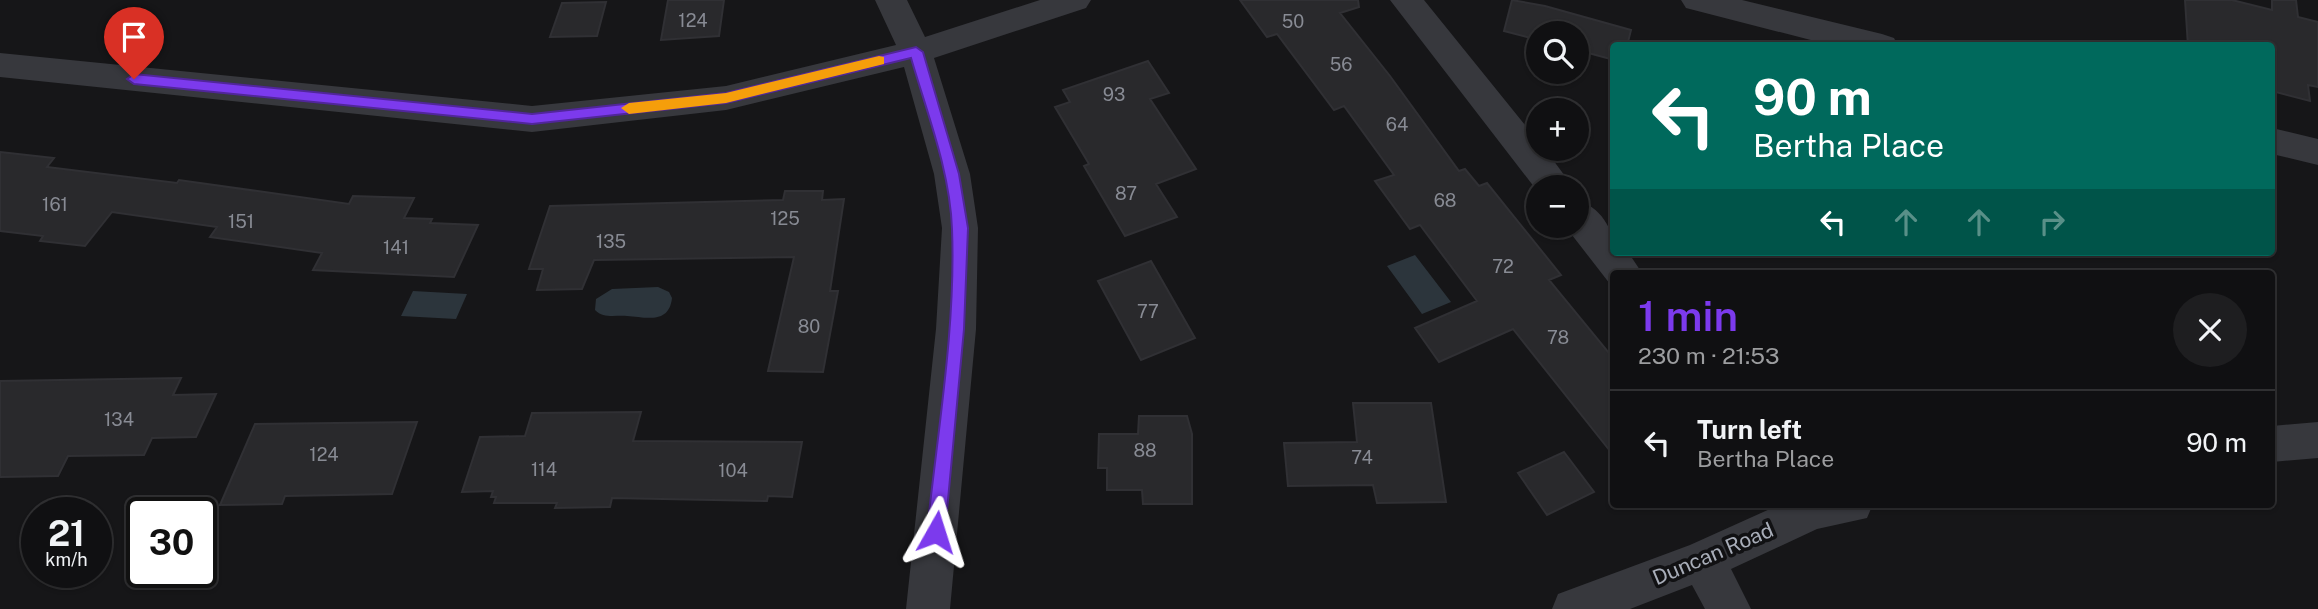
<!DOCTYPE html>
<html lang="en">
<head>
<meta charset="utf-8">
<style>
	:root { --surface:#101012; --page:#1e1e20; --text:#f1f3f6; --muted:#9c9d9f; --line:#303032; --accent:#7c3aed }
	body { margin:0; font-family:"Public Sans",sans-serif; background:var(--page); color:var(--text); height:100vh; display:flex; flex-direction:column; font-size:26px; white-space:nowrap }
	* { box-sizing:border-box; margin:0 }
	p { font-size:23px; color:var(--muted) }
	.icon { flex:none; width:38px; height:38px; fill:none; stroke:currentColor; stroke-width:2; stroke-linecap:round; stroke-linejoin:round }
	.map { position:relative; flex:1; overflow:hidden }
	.panel { position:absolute; left:1610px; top:270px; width:665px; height:238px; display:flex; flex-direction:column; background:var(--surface); border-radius:7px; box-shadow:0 2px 5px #0004,0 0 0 2px var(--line) }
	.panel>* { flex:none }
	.top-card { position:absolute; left:1610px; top:42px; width:665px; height:214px; border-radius:7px; box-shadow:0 2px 5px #0004,0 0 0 2px var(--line); background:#00695c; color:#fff; overflow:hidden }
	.fabs { position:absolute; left:1526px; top:21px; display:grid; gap:14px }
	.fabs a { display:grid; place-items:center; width:63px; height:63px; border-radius:50%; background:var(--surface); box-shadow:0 2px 5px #0004,0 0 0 2px var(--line); font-size:35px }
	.speed { position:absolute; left:21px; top:497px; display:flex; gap:14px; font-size:35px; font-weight:700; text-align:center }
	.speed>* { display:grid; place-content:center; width:91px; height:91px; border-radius:50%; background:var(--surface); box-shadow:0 2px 5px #0004,0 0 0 2px var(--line); line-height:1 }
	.speed small { font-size:18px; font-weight:400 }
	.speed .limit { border:4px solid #111; border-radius:10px; background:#fff; color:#111 }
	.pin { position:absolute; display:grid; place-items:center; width:60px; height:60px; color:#fff; margin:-72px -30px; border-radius:50% 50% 50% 0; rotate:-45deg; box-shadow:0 0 7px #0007 }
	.pin .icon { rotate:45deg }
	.me { position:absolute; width:77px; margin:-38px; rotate:6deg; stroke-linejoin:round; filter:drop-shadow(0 0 5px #0008) }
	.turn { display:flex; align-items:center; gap:24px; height:147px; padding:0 28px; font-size:32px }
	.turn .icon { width:91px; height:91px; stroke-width:2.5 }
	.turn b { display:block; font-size:49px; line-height:60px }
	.lanes { display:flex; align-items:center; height:66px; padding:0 28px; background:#0003; justify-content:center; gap:35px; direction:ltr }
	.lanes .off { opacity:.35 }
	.round { display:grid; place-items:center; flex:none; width:74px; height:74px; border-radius:37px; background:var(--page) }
	.headline { display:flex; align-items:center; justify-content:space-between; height:119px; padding:0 28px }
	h1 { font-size:42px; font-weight:600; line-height:52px; color:var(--accent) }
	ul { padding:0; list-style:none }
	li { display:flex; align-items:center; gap:21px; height:105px; padding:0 28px; border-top:2px solid var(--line) }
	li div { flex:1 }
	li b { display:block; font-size:26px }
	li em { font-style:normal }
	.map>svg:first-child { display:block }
	.water { fill:#2c353c }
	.building { fill:#29292c; stroke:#303034; stroke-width:2 }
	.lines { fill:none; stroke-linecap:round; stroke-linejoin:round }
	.minor { fill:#37383d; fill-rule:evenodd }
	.route { fill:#7c3aed; stroke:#51269a; stroke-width:2 }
	.slow { fill:#f59e0b }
	.labels { text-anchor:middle; stroke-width:7; stroke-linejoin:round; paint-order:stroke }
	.number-label { font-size:18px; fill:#888b94 }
	.street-label { font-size:21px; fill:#a8adb8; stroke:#111113 }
</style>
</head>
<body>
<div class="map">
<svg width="2318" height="609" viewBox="0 0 2318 609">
	<rect width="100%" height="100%" fill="#161618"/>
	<path class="water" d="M1415,255L1451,302L1422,314L1387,266Z
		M658,287L669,292L672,298C669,325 645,317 627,316C615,315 604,319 595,310L596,299L612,289Z
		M413,291L467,294L456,319L401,316Z"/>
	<path class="building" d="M668,0H724L719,36L661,40Z
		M1240,0H1358L1359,7L1340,13L1390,76L1459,171L1465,169L1479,186L1487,183L1561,275L1549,280L1614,359V456L1513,329L1439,362L1415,328L1477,301L1420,225L1410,229L1375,181L1394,175L1344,106L1334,110L1277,34L1267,37Z
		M1512,0L1545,6L1631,30L1627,46H1614V60L1577,50V33H1538V40L1504,31Z
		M2185,0H2232L2272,10V0H2296L2298,17L2318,22V87L2308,85L2310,101L2272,91V46H2188Z
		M606,2L597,36L550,37L562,3Z
		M1148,61L1169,93L1150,99L1196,169L1156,184L1177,217L1125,236L1084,166L1089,164L1055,107L1070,102L1063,90Z
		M0,152L54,158L47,167L177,183L179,180L349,204L353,196L414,198L404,218L432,219L430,223L478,225L454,277L313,270L322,253L210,237L217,227L112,212L85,246L40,241L43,236L0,231Z
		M785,191H823L822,200L844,199L830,291H838L823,372L768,371L794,257L594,260L582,289L537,290L543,269H529L550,206L783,200Z
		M1151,261L1195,338L1141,360L1098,281Z
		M181,378L173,395L216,394L196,437L152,438L144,455L68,456L58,476L0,477V381Z
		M1353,403H1431L1446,502L1377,503L1373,485L1288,486L1284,443L1357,442Z
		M641,412L633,441L802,442L792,497L768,496L767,501L612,498L610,507L555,508L557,503H494L496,497H491L493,491L462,492L480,437L525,436L532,413Z
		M1139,416H1187L1192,434V504H1143L1142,490H1107V468H1098L1099,434H1138Z
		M417,422L392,494L285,496L282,504L220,505L255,424Z
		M1564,452L1594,492L1547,515L1518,473Z"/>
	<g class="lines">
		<path class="minor" d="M875,0H907L925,37L1040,0H1091L1086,8L934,58L970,174L978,228L976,329L950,609H906L936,329L942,228L934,174L904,67L726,110L532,132L0,77V53L532,106L726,86L896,45Z
			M1390,0H1424L1538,141V149H1545L1573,187H1538V192Z
			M1681,0H1742L1882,34L1894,38L1898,46H1834L1686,8Z
			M2272,128L2318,139V165L2272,154Z
			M1577,200C1600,207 1614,228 1614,252H1628L1642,273H1614V285L1610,284L1565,226H1577Z
			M2318,422V458L2272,462V426Z
			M1781,504H1873L1867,518L1817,529L1731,569L1751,609H1705L1692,585L1630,609H1552L1558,594L1690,545Z"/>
	</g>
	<path class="route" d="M916,47L923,52L959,174L968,228L964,329L945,532L942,538L936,541L929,538L927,532C937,434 956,328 952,229C950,171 927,113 911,58L726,103L532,124L134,84L127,79L134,74L532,114L726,93Z"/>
	<path class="slow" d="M879,56L884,57V64L726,103L629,114L621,108L629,103L726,93Z"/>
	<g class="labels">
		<g class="number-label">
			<text x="693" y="27">124</text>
			<text x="1293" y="28">50</text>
			<text x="1341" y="71">56</text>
			<text x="1114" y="101">93</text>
			<text x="1397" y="131">64</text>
			<text x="1126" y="200">87</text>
			<text x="1445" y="207">68</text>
			<text x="55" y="211">161</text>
			<text x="785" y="225">125</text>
			<text x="241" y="228">151</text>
			<text x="611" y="248">135</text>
			<text x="396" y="254">141</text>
			<text x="1503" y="273">72</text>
			<text x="1148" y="318">77</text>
			<text x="809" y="333">80</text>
			<text x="1558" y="344">78</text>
			<text x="119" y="426">134</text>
			<text x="1145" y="457">88</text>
			<text x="324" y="461">124</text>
			<text x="1362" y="464">74</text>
			<text x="544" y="476">114</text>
			<text x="733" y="477">104</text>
		</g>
		<g class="street-label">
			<text transform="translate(1713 554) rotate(-23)" y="7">Duncan Road</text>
		</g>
	</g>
</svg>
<div class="fabs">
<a><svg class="icon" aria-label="search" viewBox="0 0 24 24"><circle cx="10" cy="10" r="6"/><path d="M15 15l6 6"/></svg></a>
<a>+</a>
<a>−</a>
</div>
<div class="speed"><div>21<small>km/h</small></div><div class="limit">30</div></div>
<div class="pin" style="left:134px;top:79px;background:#d93025"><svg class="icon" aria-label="arrive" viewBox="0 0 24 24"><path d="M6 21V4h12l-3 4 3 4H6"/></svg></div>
<svg class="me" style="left:936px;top:532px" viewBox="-20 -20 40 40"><path d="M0-17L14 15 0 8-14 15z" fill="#7c3aed" stroke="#fff" stroke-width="4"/></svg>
<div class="top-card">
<div class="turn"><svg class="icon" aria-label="left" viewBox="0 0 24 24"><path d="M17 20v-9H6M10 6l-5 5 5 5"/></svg><div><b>90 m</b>Bertha Place</div></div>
<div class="lanes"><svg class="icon" aria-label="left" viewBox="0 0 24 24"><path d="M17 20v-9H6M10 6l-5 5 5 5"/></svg><svg class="icon off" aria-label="ahead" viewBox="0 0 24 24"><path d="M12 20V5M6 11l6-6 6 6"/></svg><svg class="icon off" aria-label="ahead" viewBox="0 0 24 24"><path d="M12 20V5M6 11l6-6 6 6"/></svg><svg class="icon off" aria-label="right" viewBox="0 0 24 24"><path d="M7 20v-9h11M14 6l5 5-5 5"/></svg></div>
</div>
<section class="panel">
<div class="headline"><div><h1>1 min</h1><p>230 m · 21:53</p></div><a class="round"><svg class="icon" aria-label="close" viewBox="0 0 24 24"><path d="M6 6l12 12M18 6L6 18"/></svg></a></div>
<ul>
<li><svg class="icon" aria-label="left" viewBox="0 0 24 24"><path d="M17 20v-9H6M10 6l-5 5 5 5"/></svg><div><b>Turn left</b><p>Bertha Place</p></div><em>90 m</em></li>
</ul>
</section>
</div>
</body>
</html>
